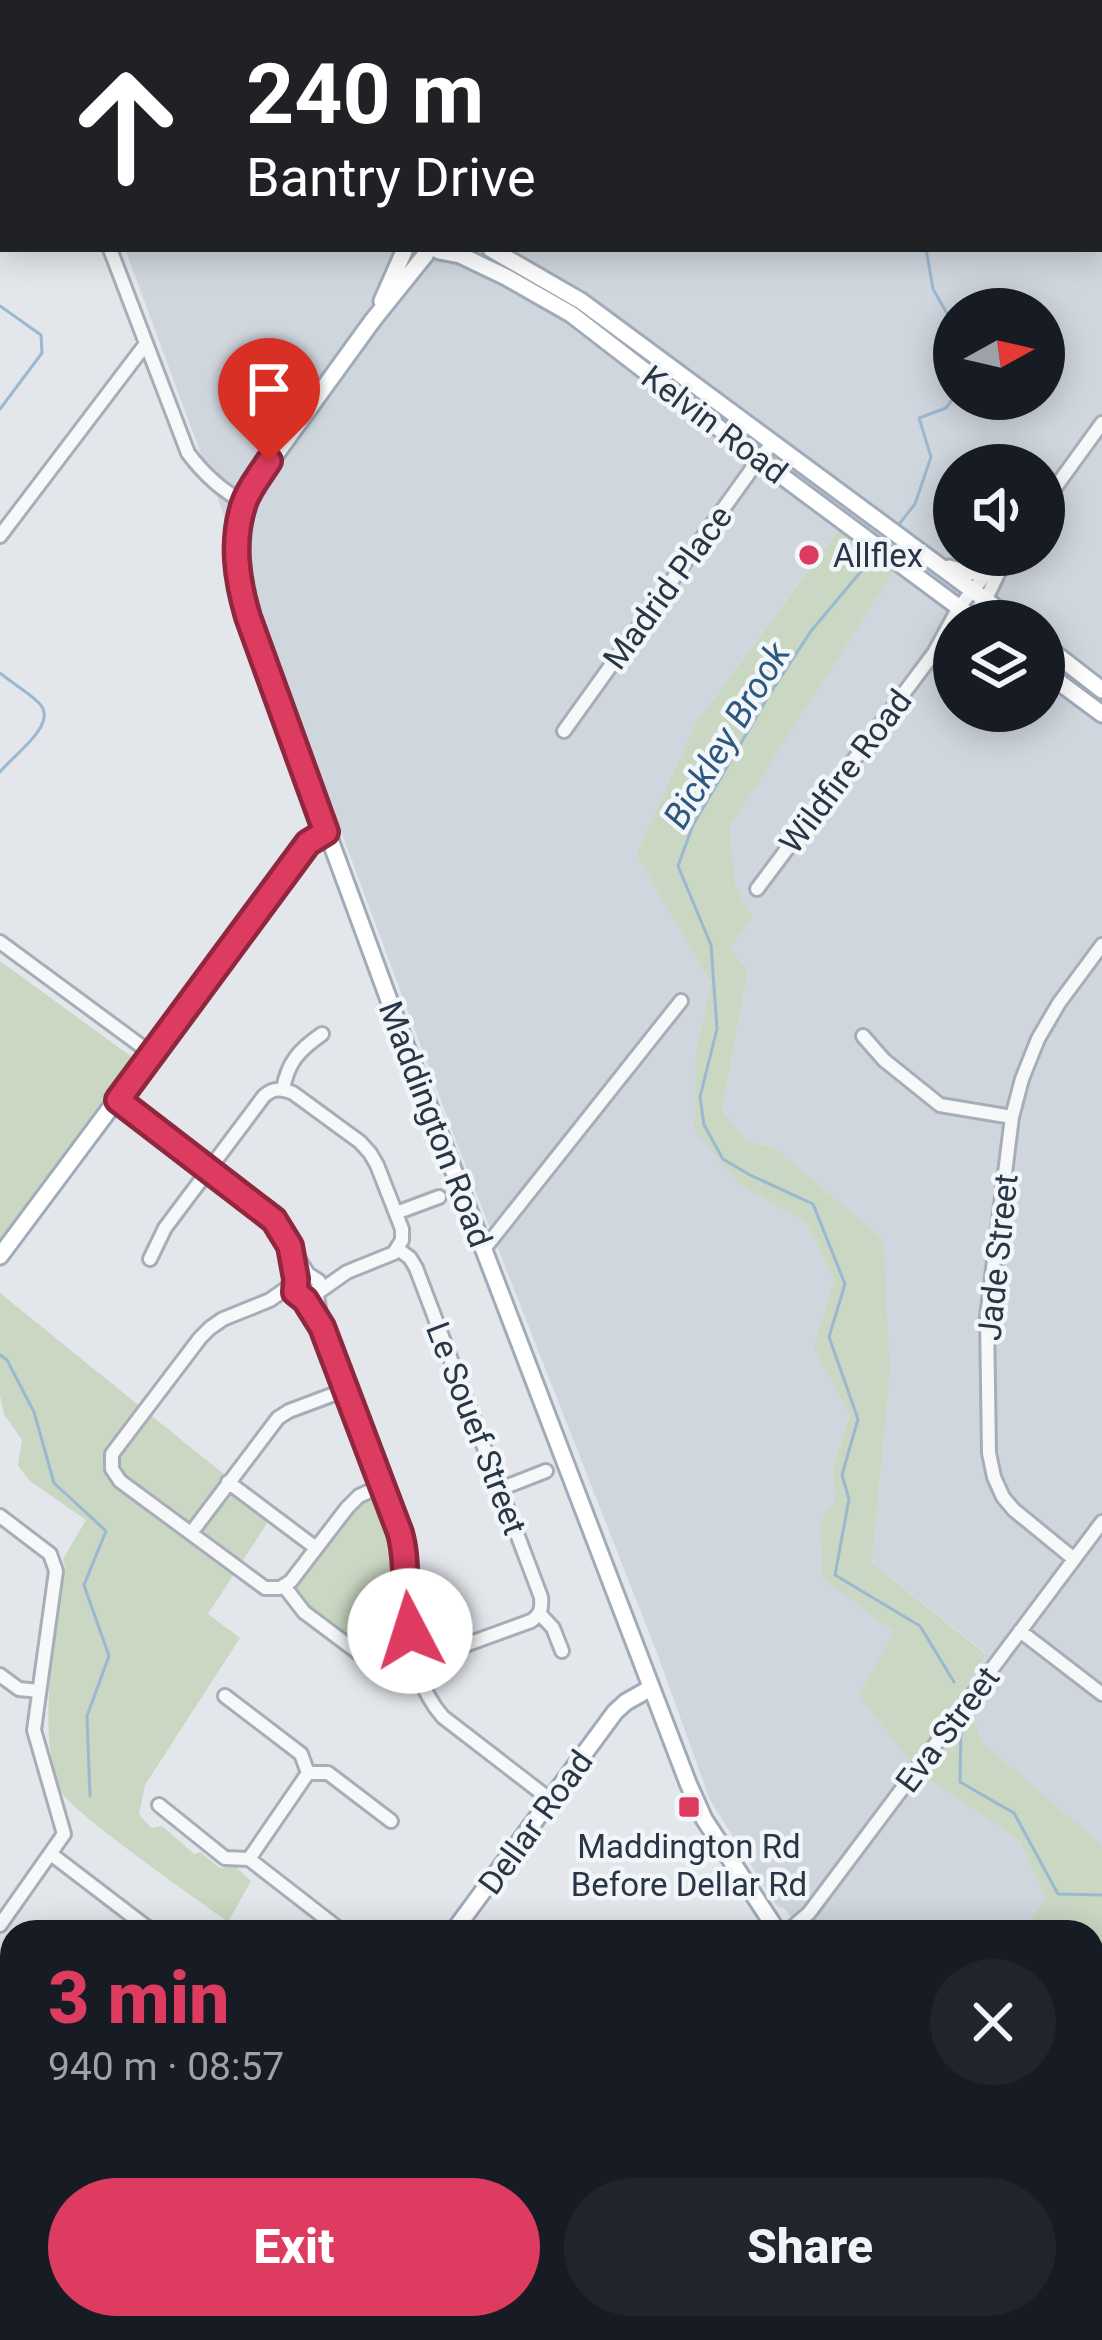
<!DOCTYPE html>
<html lang="en">
<head>
<meta charset="utf-8">
<style>
	:root { --surface:#171b24; --page:#20242c; --text:#f1f3f6; --muted:#9ea1a6; --accent:#dd3c60 }
	body { margin:0; font-family:Roboto,sans-serif; background:var(--page); color:var(--text); height:100vh; display:flex; flex-direction:column; font-size:45px; white-space:nowrap }
	* { box-sizing:border-box; margin:0 }
	p { font-size:39px; color:var(--muted) }
	.icon { flex:none; width:66px; height:66px; fill:none; stroke:currentColor; stroke-width:2; stroke-linecap:round; stroke-linejoin:round }
	.map { position:relative; flex:1; overflow:hidden }
	.details { position:absolute; left:0px; top:1920px; width:1104px; height:420px; display:flex; flex-direction:column; background:var(--surface); border-radius:36px 36px 0 0; box-shadow:0 6px 30px #0003 }
	.details>* { flex:none }
	.banner { position:absolute; left:0px; top:0px; width:1104px; height:252px; box-shadow:0 6px 30px #0003; background:#202124; color:#fff; overflow:hidden }
	.needle { width:78px; rotate:82deg }
	.buttons { position:absolute; left:933px; top:288px; display:grid; gap:24px }
	.buttons a { display:grid; place-items:center; width:132px; height:132px; border-radius:50%; background:var(--surface); box-shadow:0 6px 30px #0003; font-size:60px }
	.pin { position:absolute; display:grid; place-items:center; width:102px; height:102px; color:#fff; margin:-123px -51px; border-radius:50% 50% 50% 0; rotate:-45deg; box-shadow:0 0 12px #0007 }
	.pin .icon { rotate:45deg }
	.me { position:absolute; width:132px; margin:-66px; rotate:355deg; stroke-linejoin:round; filter:drop-shadow(0 0 9px #0008) }
	.turn { display:flex; align-items:center; gap:42px; height:252px; padding:0 48px; font-size:54px }
	.turn .icon { width:156px; height:156px; stroke-width:2.5 }
	.turn b { display:block; font-size:84px; line-height:102px }
	.round { display:grid; place-items:center; flex:none; width:126px; height:126px; border-radius:63px; background:var(--page) }
	.overview { display:flex; align-items:center; justify-content:space-between; height:204px; padding:0 48px }
	h1 { font-size:72px; font-weight:800; line-height:90px; color:var(--accent) }
	.primary-button { display:flex; gap:24px; margin-top:auto; padding:24px 48px }
	.primary-button a { flex:1; height:138px; border-radius:72px; background:var(--accent); color:#fff; font-size:48px; font-weight:800; line-height:138px; text-align:center }
	.primary-button a+a { background:var(--page); color:var(--text) }
	.map>svg:first-child { display:block }
	.built { fill:#d0d6de; fill-rule:evenodd }
	.green { fill:#c9d7c3 }
	.lines { fill:none; stroke-linecap:round; stroke-linejoin:round }
	.stream { stroke:#9ab8d0; stroke-width:3 }
	.minor-casing { stroke:#a7aeb7; stroke-width:18 }
	.major-casing { stroke:#a0acb9; stroke-width:21 }
	.minor { stroke:#f6f8fa; stroke-width:12 }
	.major { stroke:#fff; stroke-width:15 }
	.route-casing { stroke:#90273e; stroke-width:30 }
	.route { stroke:#dd3c60; stroke-width:21 }
	.poi-dot { fill:#dd3c60; stroke:#f3f6f9; stroke-width:4.5 }
	.labels { text-anchor:middle; stroke-width:9; stroke-linejoin:round; paint-order:stroke }
	.street-label { font-size:33px; fill:#283647; stroke:#f3f6f9 }
	.poi-label { font-size:33px; fill:#283647; stroke:#f3f6f9; text-anchor:start }
	.water-label { font-size:36px; font-style:italic; fill:#2d587f; stroke:#f3f6f9 }
</style>
</head>
<body>
<div class="map">
<svg width="1102" height="2340" viewBox="0 0 1102 2340">
	<rect width="100%" height="100%" fill="#e3e7ec"/>
	<path class="built" d="M0,0H1102V1845L982,1743L963,1691L986,1653L872,1563L890,1375L774,1148L746,1140L722,1110L748,971L731,948L753,918L736,887L729,828L893,572L839,529L695,724L636,855L711,983L696,1050L740,1185L806,1223L834,1279L813,1347L850,1415L833,1468L835,1501L894,1631L920,1774L1020,1841L1046,1898L1020,1932H801L785,1909L776,1905L710,1800L657,1653L459,1149L125,249H1101V3H3V26L0,24ZM954,309H1044V399H954ZM954,465H1044V555H954ZM954,621H1044V711H954Z
		M1092,2020L1102,2037V2340H1059L1052,2328H1092Z"/>
	<path class="green" d="M840,528L894,571L729,828L736,887L753,918L731,948L748,971L722,1110L746,1140L774,1148L883,1239L890,1375L872,1563L986,1654L963,1691L982,1742L1102,1845V2037L1092,2020V1932H1020L1046,1898L1020,1841L920,1774L859,1695L894,1632L823,1578L820,1521L835,1501L833,1468L850,1415L813,1347L834,1279L806,1223L740,1185L695,1131L696,1050L711,983L636,855L695,724Z
		M0,961L136,1060L0,1246Z
		M0,1293L273,1514L208,1614L240,1638L145,1785L139,1814L151,1828L162,1826L194,1854L200,1852L220,1868L234,1865L251,1881L228,1922C201,1902 68,1810 60,1790C35,1730 57,1630 65,1567L63,1559L86,1520L30,1481L18,1466L22,1440L4,1414L0,1396Z
		M381,1486L393,1517L415,1659L383,1666L292,1599L284,1586L336,1522Z"/>
	<g class="lines">
		<path class="stream" d="M842,0L847,3
			M926,249L933,289L954,326
			M0,306L41,335L42,353L0,409
			M896,528L915,504L931,457L919,418L946,408L954,397
			M874,556L811,631L768,697L693,825L678,866L711,945L717,1029L700,1097L704,1125L723,1159L750,1175L813,1204L845,1284L829,1337L858,1419L842,1475L849,1499L835,1575L920,1626L954,1682
			M0,673C12,683 28,692 39,703C60,724 12,756 0,772
			M0,1355L7,1360L34,1412L54,1483L106,1531L84,1585L109,1656L87,1716L90,1796
			M961,1728L960,1782L1014,1813L1058,1894L1102,1895"/>
		<g class="minor-casing">
			<path id="minor" d="M220,3L223,0
				M575,3L577,0
				M984,3L985,0
				M110,249L188,453C203,473 222,491 244,502
				M1044,503L1102,423
				M0,536L145,345
				M968,620L986,599L1007,555
				M564,731L759,459L772,444
				M757,889L934,653L959,607L988,572L1002,562
				M0,942L152,1054
				M863,1036L884,1060L940,1105L1012,1117
				M283,1089C288,1062 299,1050 322,1034
				M118,1101L274,1220L308,1274
				M396,1213L439,1197
				M398,1249L410,1258L416,1268L541,1597C542,1609 541,1614 531,1621L465,1645L415,1657
				M484,1249L681,1001
				M150,1259L165,1228L264,1096C273,1088 281,1088 293,1093L360,1142L370,1153L377,1165L402,1229V1240L394,1253L347,1272L320,1291
				M294,1283L270,1300L223,1319L210,1328L200,1338L112,1454V1469L120,1481L265,1588H280L291,1581L347,1508L359,1496L381,1486
				M317,1296L305,1300C295,1297 291,1289 296,1279L308,1274L319,1281L317,1296L322,1327L400,1533C406,1555 403,1577 404,1600C407,1639 416,1687 443,1717L552,1801
				M228,1482L316,1548
				M500,1489L546,1471
				M0,1516L50,1554L56,1571L34,1730L64,1834L0,1925
				M191,1533L278,1418L289,1411L345,1390
				M1074,1559L1014,1510L1003,1497L994,1477L989,1453L987,1317L1012,1117L1022,1079L1038,1039L1059,1003L1102,945
				M284,1586L304,1612L372,1663L383,1666L415,1659
				M540,1614L553,1628L562,1651
				M1020,1631L1102,1694
				M0,1675L19,1689L39,1691
				M225,1696L301,1754L308,1773L249,1859L343,1932
				M308,1773H328L391,1821
				M159,1805L225,1858L249,1859
				M51,1854L153,1932
				M787,1932L809,1913L1102,1522
				M0,1973L12,1982
				M0,2127L12,2111
				M162,2328L178,2340
				M357,2328L361,2340
				M491,2328L507,2340
				M675,2328L692,2340
				M772,2328L786,2338
				M899,2328L907,2340"/>
		</g>
		<g class="major-casing">
			<path id="major" d="M0,38L3,40
				M0,59L3,60
				M491,249L581,301L1014,621
				M439,251L460,255L506,277L571,314L759,459L977,621
				M426,254L373,320L252,487C230,529 236,573 248,617L407,1049L688,1783L704,1819L778,1932
				M382,301L405,249
				M949,568L963,572H988
				M1044,645L1102,690
				M1044,671L1102,714
				M0,1256L308,843L326,832
				M453,1932L615,1712L626,1702L651,1688
				M1034,2328L1041,2340
				M148,2340L157,2328"/>
		</g>
		<use href="#minor" class="minor"/>
		<use href="#major" class="major"/>
	</g>
	<g class="lines">
		<g class="route-casing">
			<path id="route" d="M269,461C261,474 249,488 244,503C231,541 237,580 248,617L326,832L308,843L118,1100L274,1220L290,1246L296,1279L295,1292L305,1300L322,1327L400,1533C409,1564 402,1598 410,1631"/>
		</g>
		<use href="#route" class="route"/>
	</g>
	<g class="poi-dot">
		<circle cx="809" cy="555" r="12"/>
		<rect x="677" y="1795" width="24" height="24" rx="6"/>
	</g>
	<g class="labels">
		<g class="street-label">
			<text transform="translate(715 424) rotate(37)" y="12">Kelvin Road</text>
			<text transform="translate(667 587) rotate(-54)" y="12">Madrid Place</text>
			<text transform="translate(845 771) rotate(-53)" y="12">Wildfire Road</text>
			<text transform="translate(436 1124) rotate(69)" y="12">Maddington Road</text>
			<text transform="translate(997 1257) rotate(-84)" y="12">Jade Street</text>
			<text transform="translate(477 1428) rotate(69)" y="12">Le Souef Street</text>
			<text transform="translate(947 1729) rotate(-53)" y="12">Eva Street</text>
			<text transform="translate(535 1822) rotate(-54)" y="12">Dellar Road</text>
		</g>
		<g class="poi-label">
			<text x="833" y="567">Allflex</text>
			<text x="689" y="1858" text-anchor="middle">Maddington Rd<tspan x="689" dy="38">Before Dellar Rd</tspan></text>
		</g>
		<g class="water-label">
			<text transform="translate(726 735) rotate(-59)" y="13">Bickley Brook</text>
		</g>
	</g>
</svg>
<div class="buttons">
<a><svg class="needle" viewBox="-14 -14 28 28"><path d="M0-13l5 13h-10z" fill="#e53935"/><path d="M0 13l5-13h-10z" fill="#9ea1a6"/></svg></a>
<a><svg class="icon" aria-label="sound" viewBox="0 0 24 24"><path d="M4 9h4l5-4v14l-5-4H4zM17 9q2 3 0 6"/></svg></a>
<a><svg class="icon" aria-label="layers" viewBox="0 0 24 24"><path d="M12 4l9 5-9 5-9-5zM3 14l9 5 9-5"/></svg></a>
</div>
<div class="pin" style="left:269px;top:461px;background:#d93025"><svg class="icon" aria-label="arrive" viewBox="0 0 24 24"><path d="M6 21V4h12l-3 4 3 4H6"/></svg></div>
<svg class="me" style="left:410px;top:1631px" viewBox="-20 -20 40 40"><circle r="19" fill="#fff"/><path d="M0-13L10 11 0 6-10 11z" fill="#dd3c60"/></svg>
<div class="banner">
<div class="turn"><svg class="icon" aria-label="ahead" viewBox="0 0 24 24"><path d="M12 20V5M6 11l6-6 6 6"/></svg><div><b>240 m</b>Bantry Drive</div></div>
</div>
<section class="details">
<div class="overview"><div><h1>3 min</h1><p>940 m · 08:57</p></div><a class="round"><svg class="icon" aria-label="close" viewBox="0 0 24 24"><path d="M6 6l12 12M18 6L6 18"/></svg></a></div>
<div class="primary-button"><a>Exit</a><a>Share</a></div>
</section>
</div>
</body>
</html>
